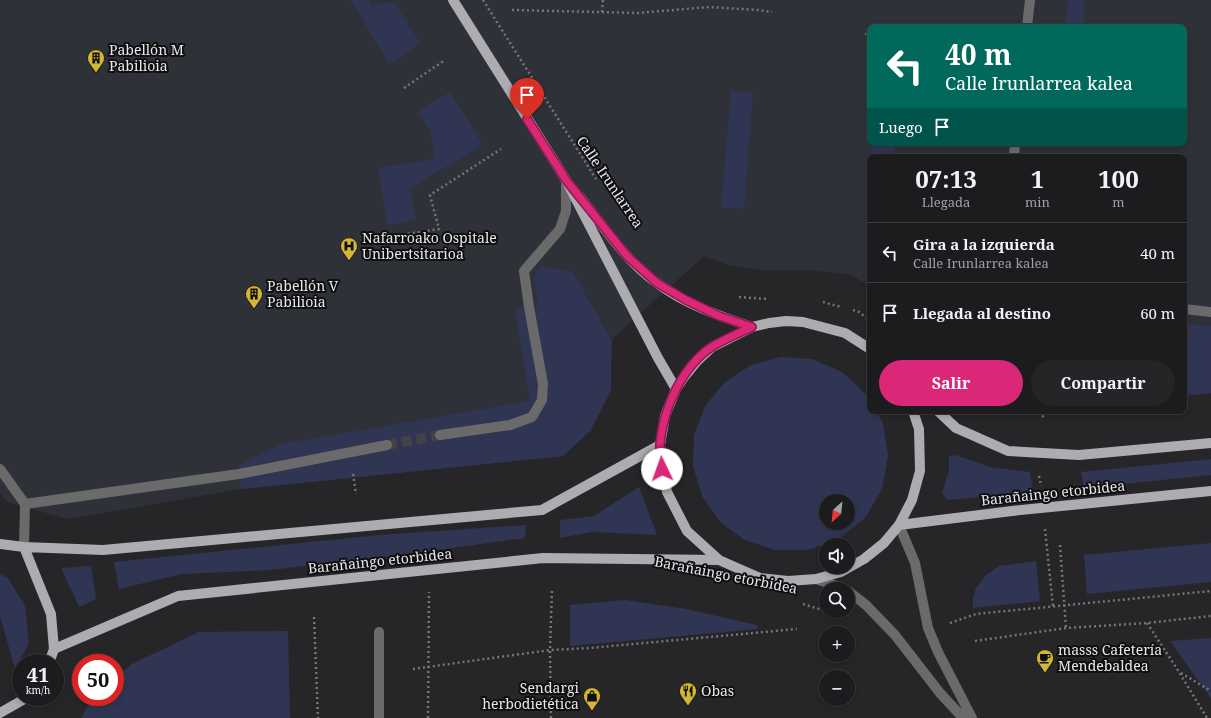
<!DOCTYPE html>
<html lang="es">
<head>
<meta charset="utf-8">
<style>
	:root { --surface:#1c1c1f; --page:#252528; --text:#f1f3f6; --muted:#a0a1a4; --line:#3a3a3d; --accent:#db2777 }
	body { margin:0; font-family:"Noto Serif",serif; background:var(--page); color:var(--text); height:100vh; display:flex; flex-direction:column; font-size:15px; white-space:nowrap }
	* { box-sizing:border-box; margin:0 }
	p { font-size:13px; color:var(--muted) }
	.icon { flex:none; width:22px; height:22px; fill:none; stroke:currentColor; stroke-width:2; stroke-linecap:round; stroke-linejoin:round }
	.map { position:relative; flex:1; overflow:hidden }
	.panel { position:absolute; left:867px; top:154px; width:320px; height:260px; display:flex; flex-direction:column; background:var(--surface); border-radius:8px; box-shadow:0 2px 6px #0003,0 0 0 1px var(--line) }
	.panel>* { flex:none }
	.guide { position:absolute; left:867px; top:24px; width:320px; height:122px; border-radius:8px; box-shadow:0 2px 6px #0003,0 0 0 1px var(--line); background:#00695c; color:#fff; overflow:hidden }
	.needle { width:26px; rotate:207deg }
	.tools { position:absolute; left:819px; top:494px; display:grid; gap:8px }
	.tools a { display:grid; place-items:center; width:36px; height:36px; border-radius:50%; background:var(--surface); box-shadow:0 2px 6px #0003,0 0 0 1px var(--line); font-size:20px }
	.speed { position:absolute; left:12px; top:654px; display:flex; gap:8px; font-size:20px; font-weight:700; text-align:center }
	.speed>* { display:grid; place-content:center; width:52px; height:52px; border-radius:50%; background:var(--surface); box-shadow:0 2px 6px #0003,0 0 0 1px var(--line); line-height:1 }
	.speed small { font-size:10px; font-weight:400 }
	.speed .limit { border:6px solid #d22; background:#fff; color:#111 }
	.pin { position:absolute; display:grid; place-items:center; width:34px; height:34px; color:#fff; margin:-41px -17px; border-radius:50% 50% 50% 0; rotate:-45deg; box-shadow:0 0 4px #0007 }
	.pin .icon { rotate:45deg }
	.me { position:absolute; width:44px; margin:-22px; rotate:357deg; stroke-linejoin:round; filter:drop-shadow(0 0 3px #0008) }
	.turn { display:flex; align-items:center; gap:14px; height:84px; padding:0 12px; font-size:18px }
	.turn .icon { width:52px; height:52px; stroke-width:2.5 }
	.turn b { display:block; font-size:28px; line-height:34px }
	.then { display:flex; align-items:center; height:38px; padding:0 12px; background:#0003; gap:8px; font-size:15px }
	.eta { display:flex; justify-content:space-evenly; align-items:center; height:68px; text-align:center }
	.eta b { font-size:24px; font-weight:700; line-height:28px }
	.action { display:flex; gap:8px; margin-top:auto; padding:8px 12px }
	.action a { flex:1; height:46px; border-radius:24px; background:var(--accent); color:#fff; font-size:16px; font-weight:700; line-height:46px; text-align:center }
	.action a+a { background:var(--page); color:var(--text) }
	ul { padding:0; list-style:none }
	li { display:flex; align-items:center; gap:12px; height:60px; padding:0 12px; border-top:1px solid var(--line) }
	li div { flex:1 }
	li b { display:block; font-size:15px }
	li em { font-style:normal }
	.map>svg:first-child { display:block }
	.built { fill:#2f3139; fill-rule:evenodd }
	.green { fill:#303553; fill-rule:evenodd }
	.lines { fill:none; stroke-linecap:round; stroke-linejoin:round }
	.minor-tunnel { stroke:#434346; stroke-width:10; stroke-dasharray:10 5; stroke-linecap:butt }
	.path { stroke:#767678; stroke-width:2.5; stroke-dasharray:2 3; stroke-linecap:butt }
	.minor { stroke:#6a6a6b; stroke-width:10 }
	.major { stroke:#adadb1; stroke-width:10 }
	.minor-bridge { stroke:#6a6a6b; stroke-width:10 }
	.route-casing { stroke:#8e194d; stroke-width:10 }
	.route { stroke:#db2777; stroke-width:7 }
	.labels { text-anchor:middle; stroke-width:4; stroke-linejoin:round; paint-order:stroke }
	.poi-label { font-size:14px; fill:#e7e7e9; stroke:#0f0f11; text-anchor:start }
	.street-label { font-size:14px; fill:#e7e7e9; stroke:#0f0f11 }
</style>
</head>
<body>
<div class="map">
<svg width="1211" height="718" viewBox="0 0 1211 718">
	<rect width="100%" height="100%" fill="#262629"/>
	<path class="built" d="M0,0H1211V393L1184,396V157H870V287L852,275L811,270H765L731,266L704,256L612,339L611,391L590,431L563,456L241,489L68,519L7,502L0,493ZM870,27H1184V143H870Z"/>
	<path class="green" d="M351,0H369L372,5L394,2L421,44L389,64Z
		M1068,0H1085L1083,27H1065Z
		M731,91L753,93L744,209L721,207Z
		M450,92L483,145L410,188L416,220L387,225L378,168L434,159L431,132L418,111Z
		M873,143H895L894,157H871Z
		M870,171V218L866,217Z
		M542,267L572,271L611,339V391L590,431L563,456L241,489L238,465L282,444L530,401L515,309L538,305L534,277L537,270Z
		M1184,324L1211,326V393L1184,396Z
		M781,357L812,359L842,372L867,395L870,399V411H876L883,423L888,456L882,489L865,518L839,539L808,550H775L745,540L720,522L702,496L693,466L694,435L705,406L725,382L751,365ZM826,501H848V523H826Z
		M956,455L990,467L1030,472L1033,492L947,500L942,493L949,470V456Z
		M1211,459V475L1084,488L1081,472Z
		M639,487L657,535L592,532L560,538V520L594,516Z
		M526,525L525,538L392,556L270,570L182,574L119,589L114,562L379,535Z
		M1211,543V582L1087,594L1084,555Z
		M1036,561L1040,601L973,608V598L976,588L986,575L999,566Z
		M91,566L96,599L79,607L61,568Z
		M0,574L8,578L25,606L29,643L15,669L0,616Z
		M625,600L686,609L757,625L758,629L570,646V605Z
		M288,631L290,718H81L93,697H115V678L132,664L199,632Z
		M1211,638V699L1203,687L1170,641Z"/>
	<g class="lines">
		<path class="minor-tunnel" d="M387,445L440,435"/>
		<path class="path" d="M483,0L596,179
			M512,10L638,13L709,7L758,10L772,12
			M602,12L603,0
			M865,34H870
			M404,88L445,60
			M393,236L439,229L430,195L501,149
			M739,297L766,299
			M823,302L841,307
			M853,310L859,312L868,319
			M1040,411L1044,418
			M353,474L356,494
			M1039,476L1041,486
			M1045,529L1053,607
			M1060,545L1066,628
			M803,604L842,616
			M314,617L318,718
			M950,623L976,614L1211,591
			M1147,623L1179,672L1207,718
			M975,641L1066,628L1147,623L1211,616
			M413,669L550,650L590,648L797,629
			M1181,673L1211,691
			M428,718L429,592
			M551,718L550,650L552,589"/>
		<path class="minor" d="M1027,27L1030,0
			M1014,157L1015,143
			M1184,309L1211,312
			M440,435L510,425L532,417L542,400L543,384L529,307L524,271L560,229L566,211V180
			M0,469L25,504L24,547
			M25,504L239,474
			M899,525L915,563L928,628L938,652L972,718
			M816,579L845,589
			M848,591L866,605L895,635L940,693L963,718
			M379,718V632"/>
		<path class="major" d="M453,0L566,180L658,358L676,389
			M580,197C604,227 626,261 657,283C685,304 719,316 752,327
			M870,349L845,333L803,322L786,321L769,323L752,327L712,347L697,361L684,377L676,389L665,416L660,445L662,469L667,492L687,531L719,560L760,578L788,581L816,579L841,572L864,559L884,543L899,525L912,500L920,471L919,429L913,411
			M938,411L956,428L1008,451L1079,455L1211,443
			M899,525L1012,511L1211,491
			M0,544L24,547L103,550L542,510L660,445
			M24,547L51,614L54,649L49,663
			M54,649L178,596L543,558L719,560
			M0,713L28,697"/>
		<path class="minor-bridge" d="M239,474L387,445"/>
	</g>
	<g class="lines">
		<g class="route-casing">
			<path id="route" d="M527,119L566,180L627,256L657,283L686,300L719,316L752,327C739,333 725,339 713,346C682,366 663,409 660,444C660,452 661,461 662,469"/>
		</g>
		<use href="#route" class="route"/>
	</g>
	<defs>
		<g id="building-pin" transform="scale(0.9)"><path d="M0 17L-7.5 6A9.5 9.5 0 1 1 7.5 6Z" fill="#d3b635" stroke="#0f0f11"/><path d="M-4-6H4V6H1V3H-1V6H-4ZM-2.5-4.3h1.7v1.8h-1.7ZM.8-4.3h1.7v1.8H.8ZM-2.5-1h1.7V.8h-1.7ZM.8-1h1.7V.8H.8Z" fill="#111"/></g>
		<g id="hospital-pin" transform="scale(0.9)"><path d="M0 17L-7.5 6A9.5 9.5 0 1 1 7.5 6Z" fill="#d3b635" stroke="#0f0f11"/><path d="M-5-5h3v3.5h4V-5h3V5h-3V1.5h-4V5h-3Z" fill="#111"/></g>
		<g id="cafe-pin" transform="scale(0.9)"><path d="M0 17L-7.5 6A9.5 9.5 0 1 1 7.5 6Z" fill="#d3b635" stroke="#0f0f11"/><path d="M-5.5-4.5H6V0H3Q3 3.5 0 3.5H-2.5Q-5.5 3.5-5.5 0ZM3-3.2v2h1.7v-2ZM-6 4.5H4V6H-6Z" fill="#111"/></g>
		<g id="restaurant-pin" transform="scale(0.9)"><path d="M0 17L-7.5 6A9.5 9.5 0 1 1 7.5 6Z" fill="#d3b635" stroke="#0f0f11"/><path d="M-5-6h1v4h1v-4h1v4h1v-4h1v5L-1.5 .5V6h-2V.5L-5-1ZM5-6V6H3V1.5H1.5Q1.5-4 5-6Z" fill="#111"/></g>
		<g id="shop-pin" transform="scale(0.9)"><path d="M0 17L-7.5 6A9.5 9.5 0 1 1 7.5 6Z" fill="#d3b635" stroke="#0f0f11"/><path d="M-5-2.5h2.3a2.7 3.5 0 0 1 5.4 0H5L5.5 6h-11ZM-1.5-2.5h3a1.5 2.3 0 0 0-3 0Z" fill="#111"/></g>
	</defs>
	<g fill-rule="evenodd">
		<use href="#building-pin" x="96" y="58"/>
		<use href="#hospital-pin" x="349" y="246"/>
		<use href="#building-pin" x="254" y="294"/>
		<use href="#cafe-pin" x="1045" y="658"/>
		<use href="#restaurant-pin" x="688" y="691"/>
		<use href="#shop-pin" x="592" y="696"/>
	</g>
	<g class="labels">
		<g class="poi-label">
			<text x="109" y="55">Pabellón M<tspan x="109" dy="16">Pabilioia</tspan></text>
			<text x="362" y="243">Nafarroako Ospitale<tspan x="362" dy="16">Unibertsitarioa</tspan></text>
			<text x="267" y="291">Pabellón V<tspan x="267" dy="16">Pabilioia</tspan></text>
			<text x="1058" y="655">masss Cafetería<tspan x="1058" dy="16">Mendebaldea</tspan></text>
			<text x="579" y="693" text-anchor="end">Sendargi<tspan x="579" dy="16">herbodietética</tspan></text>
			<text x="701" y="696">Obas</text>
		</g>
		<g class="street-label">
			<text transform="translate(610 182) rotate(56)" y="5">Calle Irunlarrea</text>
			<text transform="translate(1053 493) rotate(-6)" y="5">Barañaingo etorbidea</text>
			<text transform="translate(380 561) rotate(-6)" y="5">Barañaingo etorbidea</text>
			<text transform="translate(726 575) rotate(11)" y="5">Barañaingo etorbidea</text>
		</g>
	</g>
</svg>
<div class="tools">
<a><svg class="needle" viewBox="-14 -14 28 28"><path d="M0-13l5 13h-10z" fill="#e53935"/><path d="M0 13l5-13h-10z" fill="#a0a1a4"/></svg></a>
<a><svg class="icon" aria-label="sound" viewBox="0 0 24 24"><path d="M4 9h4l5-4v14l-5-4H4zM17 9q2 3 0 6"/></svg></a>
<a><svg class="icon" aria-label="search" viewBox="0 0 24 24"><circle cx="10" cy="10" r="6"/><path d="M15 15l6 6"/></svg></a>
<a>+</a>
<a>−</a>
</div>
<div class="speed"><div>41<small>km/h</small></div><div class="limit">50</div></div>
<div class="pin" style="left:527px;top:119px;background:#d93025"><svg class="icon" aria-label="arrive" viewBox="0 0 24 24"><path d="M6 21V4h12l-3 4 3 4H6"/></svg></div>
<svg class="me" style="left:662px;top:469px" viewBox="-20 -20 40 40"><circle r="19" fill="#fff"/><path d="M0-13L10 11 0 6-10 11z" fill="#db2777"/></svg>
<div class="guide">
<div class="turn"><svg class="icon" aria-label="left" viewBox="0 0 24 24"><path d="M17 20v-9H6M10 6l-5 5 5 5"/></svg><div><b>40 m</b>Calle Irunlarrea kalea</div></div>
<div class="then">Luego<svg class="icon" aria-label="arrive" viewBox="0 0 24 24"><path d="M6 21V4h12l-3 4 3 4H6"/></svg></div>
</div>
<section class="panel">
<div class="eta">
<div><b>07:13</b><p>Llegada</p></div>
<div><b>1</b><p>min</p></div>
<div><b>100</b><p>m</p></div>
</div>
<ul>
<li><svg class="icon" aria-label="left" viewBox="0 0 24 24"><path d="M17 20v-9H6M10 6l-5 5 5 5"/></svg><div><b>Gira a la izquierda</b><p>Calle Irunlarrea kalea</p></div><em>40 m</em></li>
<li><svg class="icon" aria-label="arrive" viewBox="0 0 24 24"><path d="M6 21V4h12l-3 4 3 4H6"/></svg><div><b>Llegada al destino</b></div><em>60 m</em></li>
</ul>
<div class="action"><a>Salir</a><a>Compartir</a></div>
</section>
</div>
</body>
</html>
